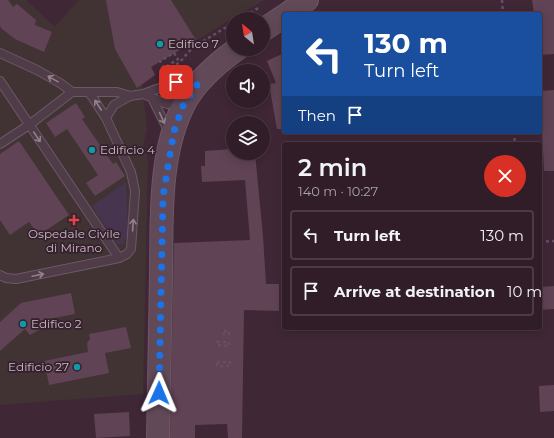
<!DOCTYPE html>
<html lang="en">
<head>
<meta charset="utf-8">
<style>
	:root { --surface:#301d28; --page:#382630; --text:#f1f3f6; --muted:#a8a2a8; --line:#4b3b45 }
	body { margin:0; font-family:Montserrat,sans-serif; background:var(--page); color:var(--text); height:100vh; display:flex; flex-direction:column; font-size:15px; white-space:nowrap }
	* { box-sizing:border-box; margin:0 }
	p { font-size:13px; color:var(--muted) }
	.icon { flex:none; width:22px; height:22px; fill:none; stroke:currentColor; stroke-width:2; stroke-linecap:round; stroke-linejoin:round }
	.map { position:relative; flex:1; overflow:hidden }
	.details { position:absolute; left:282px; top:142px; width:260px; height:188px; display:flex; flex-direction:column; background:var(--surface); border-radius:4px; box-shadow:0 2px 10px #0003,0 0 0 1px var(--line) }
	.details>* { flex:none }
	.guide { position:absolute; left:282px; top:12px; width:260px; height:122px; border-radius:4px; box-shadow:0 2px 10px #0003,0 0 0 1px var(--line); background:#1a4fa0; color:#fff; overflow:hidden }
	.needle { width:26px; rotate:330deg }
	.controls { position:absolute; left:226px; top:12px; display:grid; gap:8px }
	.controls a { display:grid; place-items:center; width:44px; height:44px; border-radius:50%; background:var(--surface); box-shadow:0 2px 10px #0003,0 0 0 1px var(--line); font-size:20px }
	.pin { position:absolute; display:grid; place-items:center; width:34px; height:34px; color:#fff; margin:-17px; border-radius:8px; box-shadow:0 2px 6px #0006 }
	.me { position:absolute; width:44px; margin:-22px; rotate:1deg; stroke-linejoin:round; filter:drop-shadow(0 0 3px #0008) }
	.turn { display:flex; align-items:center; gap:14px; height:84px; padding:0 16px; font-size:18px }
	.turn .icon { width:52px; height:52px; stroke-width:2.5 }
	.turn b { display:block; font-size:28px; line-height:34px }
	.then { display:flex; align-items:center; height:38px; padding:0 16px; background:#0003; gap:8px; font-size:15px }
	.round { display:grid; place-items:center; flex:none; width:42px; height:42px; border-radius:21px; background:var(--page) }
	.head { display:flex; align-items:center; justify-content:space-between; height:68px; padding:0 16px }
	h1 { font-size:24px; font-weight:600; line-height:30px }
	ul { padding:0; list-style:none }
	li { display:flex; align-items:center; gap:12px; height:50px; margin:0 8px 6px; padding:0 8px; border:2px solid var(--line); border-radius:4px }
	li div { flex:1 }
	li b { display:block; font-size:15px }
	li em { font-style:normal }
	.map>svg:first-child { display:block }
	.medical { fill:#413334 }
	.green { fill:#47344f }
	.building { fill:#604354 }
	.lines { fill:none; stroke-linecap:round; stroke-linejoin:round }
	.service-casing { stroke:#6d5965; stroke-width:10 }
	.secondary-casing { stroke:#6d5965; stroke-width:24 }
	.path { stroke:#645066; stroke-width:2.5; stroke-dasharray:3 3; stroke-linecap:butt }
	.service { stroke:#503b48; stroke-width:8 }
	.secondary { stroke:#624958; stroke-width:22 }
	.oneway { stroke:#93808b }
	.route { stroke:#1a73e8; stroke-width:7; stroke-dasharray:0 12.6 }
	.culture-dot { fill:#0f9aa8; stroke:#35202d; stroke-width:1.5 }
	.health-dot { fill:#e0444e; stroke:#35202d; stroke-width:1.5 }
	.labels { text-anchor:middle; stroke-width:3.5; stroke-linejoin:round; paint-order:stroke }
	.poi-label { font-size:12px; fill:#cab8c2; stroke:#35202d; text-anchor:start }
</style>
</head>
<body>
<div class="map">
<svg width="554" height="438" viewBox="0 0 554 438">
	<rect width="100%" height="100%" fill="#402736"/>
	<path class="medical" d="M0,0H26L55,27L79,0H264L151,67L155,75L142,84L147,130L143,144L148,159L143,394L0,405Z"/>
	<path class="green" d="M126,182L128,234L123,244H117L92,206Z"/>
	<path class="building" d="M0,0H8L13,7L17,4L36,20L35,25L52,32L44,52L15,39L2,29L0,26Z
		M106,0H171L196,40L151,67L155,75L137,88L115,49Z
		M532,0H554V54L540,55V14H534Z
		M284,53V129H277L269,84L276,83L267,61Z
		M554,90V171H544L540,91Z
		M76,103L85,117L82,119L113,164L116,162L125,176L95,196L86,183L98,175L67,129L55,137L46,123Z
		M19,141L69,215L39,235L29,222L10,235L0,220V154Z
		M232,149V153H255L263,236L266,284H279V311L244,310L242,438H228L227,424L195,425V438H170L174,243L250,240L245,180L202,182L201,166H205V151Z
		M554,286V309L540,310V287Z
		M71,293L75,314L44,320L46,326L30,335L25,329L0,351V322L21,303Z
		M126,327L131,348L105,353L109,373L49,385L44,361L88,352L87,343L90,339L89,334Z
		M554,385V411L540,412L539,386Z
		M129,412L130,436L96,438L94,414Z"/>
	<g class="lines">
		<g class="service-casing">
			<path id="service" d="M0,53L37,70L60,83L72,92H117L130,96L143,94L176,82L189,81L196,84
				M0,81L119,258
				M143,94L167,104L182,102
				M152,98L169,132
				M106,118L114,105L130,96
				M0,144L29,125L72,92
				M0,275L6,278L16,279L119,258L127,254L131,249L135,191L131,172L106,118L89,92"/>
		</g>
		<g class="secondary-casing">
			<path id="secondary" d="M287,14L307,0
				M263,30L284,16
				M158,438C159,384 160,330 161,277C162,221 158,158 183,106C195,82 216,64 237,49"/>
		</g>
		<path class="path" d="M502,0L503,14
			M240,19L260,7
			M174,53L178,59L164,68L160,61Z
			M166,71L180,62L192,48L233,23
			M514,132L515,144
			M540,242L554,241
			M224,331H229V334H224Z
			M217,342H229V346L217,345Z
			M217,362H230V366H217Z"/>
		<use href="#service" class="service"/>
		<use href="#secondary" class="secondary"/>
	</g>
	<defs><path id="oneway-shaft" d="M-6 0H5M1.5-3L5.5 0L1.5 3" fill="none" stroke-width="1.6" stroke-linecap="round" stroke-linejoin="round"/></defs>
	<g class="oneway">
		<use href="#oneway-shaft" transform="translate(53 79) rotate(-151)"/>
		<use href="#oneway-shaft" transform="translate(98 105) rotate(-123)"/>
		<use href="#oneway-shaft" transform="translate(162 118) rotate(66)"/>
		<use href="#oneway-shaft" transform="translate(37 137) rotate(56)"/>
		<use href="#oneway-shaft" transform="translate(133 225) rotate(-86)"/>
		<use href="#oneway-shaft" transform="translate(38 275) rotate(-12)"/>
	</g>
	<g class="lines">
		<path class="route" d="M159,393L163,196L174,131L183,106L197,85L189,81L176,82"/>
	</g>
	<g class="culture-dot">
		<circle cx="160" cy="44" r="4"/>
		<circle cx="92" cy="150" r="4"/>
		<circle cx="23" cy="324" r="4"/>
		<circle cx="77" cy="367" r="4"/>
	</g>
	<path class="health-dot" d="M72 214h4v4h4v4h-4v4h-4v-4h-4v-4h4z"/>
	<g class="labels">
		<g class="poi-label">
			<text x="168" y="48">Edifico 7</text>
			<text x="100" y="154">Edificio 4</text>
			<text x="74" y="238" text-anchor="middle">Ospedale Civile<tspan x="74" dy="14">di Mirano</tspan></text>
			<text x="31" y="328">Edifico 2</text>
			<text x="69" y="371" text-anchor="end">Edificio 27</text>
		</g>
	</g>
</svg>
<div class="controls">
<a><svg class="needle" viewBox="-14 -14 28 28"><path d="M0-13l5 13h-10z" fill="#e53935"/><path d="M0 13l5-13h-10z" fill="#a8a2a8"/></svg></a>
<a><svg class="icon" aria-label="sound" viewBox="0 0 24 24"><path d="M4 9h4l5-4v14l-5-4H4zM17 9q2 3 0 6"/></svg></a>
<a><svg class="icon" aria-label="layers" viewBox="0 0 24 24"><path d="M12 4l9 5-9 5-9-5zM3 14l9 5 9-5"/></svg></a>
</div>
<div class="pin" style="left:176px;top:82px;background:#d93025"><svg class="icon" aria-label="arrive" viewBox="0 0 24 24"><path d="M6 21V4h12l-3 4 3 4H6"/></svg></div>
<svg class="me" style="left:159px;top:393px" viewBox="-20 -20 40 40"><path d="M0-17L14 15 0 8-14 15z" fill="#1a73e8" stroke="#fff" stroke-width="4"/></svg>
<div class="guide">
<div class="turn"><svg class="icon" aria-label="left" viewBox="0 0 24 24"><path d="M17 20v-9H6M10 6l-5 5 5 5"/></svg><div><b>130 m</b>Turn left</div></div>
<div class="then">Then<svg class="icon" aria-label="arrive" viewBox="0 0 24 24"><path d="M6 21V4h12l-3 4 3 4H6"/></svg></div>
</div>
<section class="details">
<div class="head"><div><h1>2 min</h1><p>140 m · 10:27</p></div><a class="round" style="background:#d93025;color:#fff"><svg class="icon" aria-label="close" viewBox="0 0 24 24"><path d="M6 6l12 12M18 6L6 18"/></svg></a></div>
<ul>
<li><svg class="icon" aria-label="left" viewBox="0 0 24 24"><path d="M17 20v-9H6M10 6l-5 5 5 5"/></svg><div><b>Turn left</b></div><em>130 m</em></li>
<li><svg class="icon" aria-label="arrive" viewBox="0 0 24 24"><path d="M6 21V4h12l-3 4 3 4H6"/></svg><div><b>Arrive at destination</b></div><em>10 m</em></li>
</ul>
</section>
</div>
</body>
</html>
